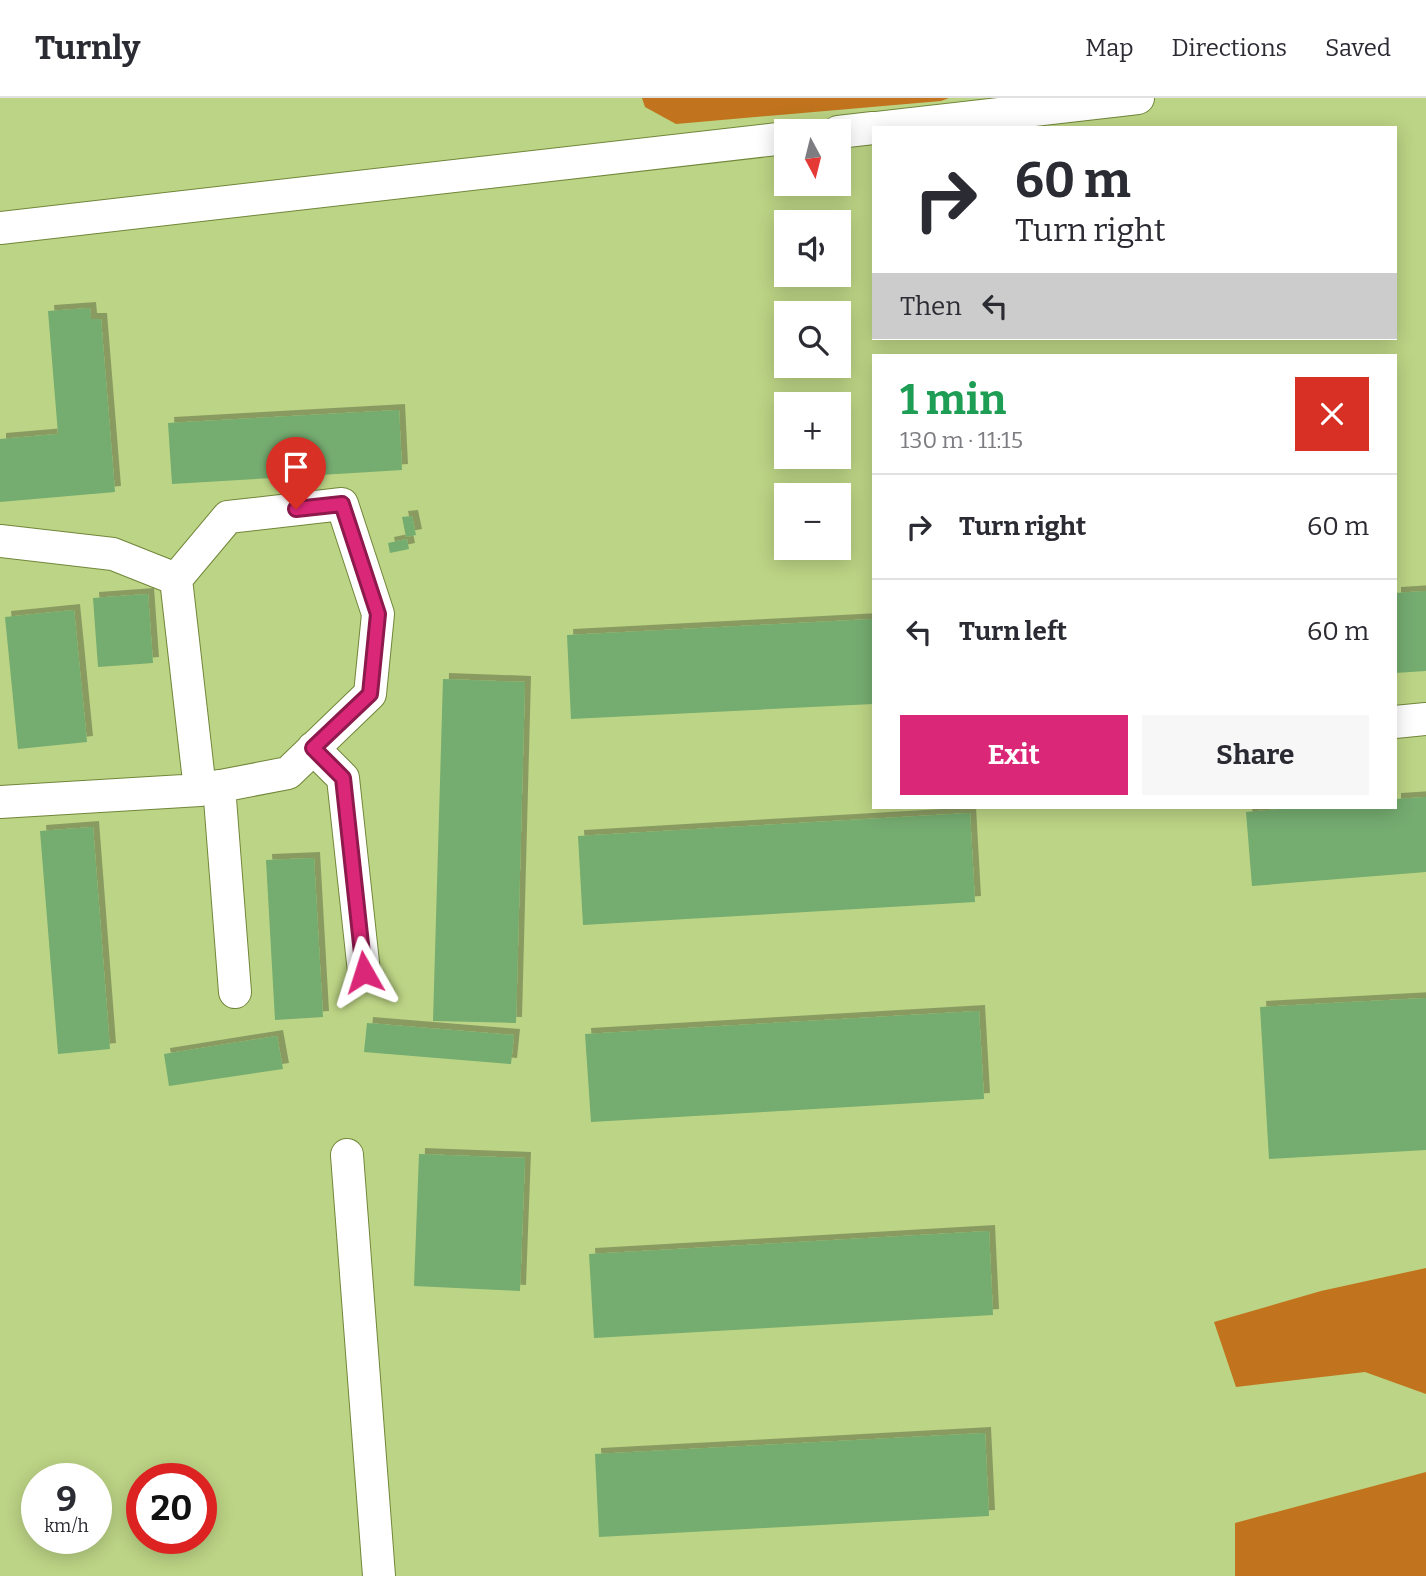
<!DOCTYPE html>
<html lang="en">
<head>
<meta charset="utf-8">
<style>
	:root { --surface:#fff; --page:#f7f7f7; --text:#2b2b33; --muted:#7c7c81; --line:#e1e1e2; --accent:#db2777 }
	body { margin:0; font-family:Bitter,serif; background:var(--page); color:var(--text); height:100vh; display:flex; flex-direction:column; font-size:26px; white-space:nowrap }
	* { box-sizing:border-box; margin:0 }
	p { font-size:23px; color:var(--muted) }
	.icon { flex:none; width:38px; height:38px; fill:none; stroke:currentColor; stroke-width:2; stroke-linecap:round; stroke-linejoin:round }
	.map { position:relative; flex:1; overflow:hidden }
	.drawer { position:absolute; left:872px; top:256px; width:525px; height:455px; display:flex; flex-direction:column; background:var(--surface); border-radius:0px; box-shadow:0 4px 18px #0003 }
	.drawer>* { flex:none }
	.hud { position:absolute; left:872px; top:28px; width:525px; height:214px; border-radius:0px; box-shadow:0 4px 18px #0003; background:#fff; color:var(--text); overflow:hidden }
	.needle { width:46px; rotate:173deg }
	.tools { position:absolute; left:774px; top:21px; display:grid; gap:14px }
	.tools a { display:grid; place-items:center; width:77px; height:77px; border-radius:0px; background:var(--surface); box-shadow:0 4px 18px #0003; font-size:35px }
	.speed { position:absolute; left:21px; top:1365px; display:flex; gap:14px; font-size:35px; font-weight:700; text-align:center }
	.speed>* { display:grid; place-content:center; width:91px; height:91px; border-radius:50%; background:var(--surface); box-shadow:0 4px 18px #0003; line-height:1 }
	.speed small { font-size:18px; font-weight:400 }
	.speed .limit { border:10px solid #d22; background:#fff; color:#111 }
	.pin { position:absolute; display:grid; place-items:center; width:60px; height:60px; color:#fff; margin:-72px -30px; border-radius:50% 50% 50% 0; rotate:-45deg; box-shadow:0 0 7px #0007 }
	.pin .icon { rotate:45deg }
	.me { position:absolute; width:77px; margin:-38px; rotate:354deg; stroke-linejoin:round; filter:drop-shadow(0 0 5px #0008) }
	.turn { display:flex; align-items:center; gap:24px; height:147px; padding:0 28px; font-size:32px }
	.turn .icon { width:91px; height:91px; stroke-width:2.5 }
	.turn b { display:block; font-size:49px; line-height:60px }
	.then { display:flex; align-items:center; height:66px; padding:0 28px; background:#0003; gap:14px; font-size:26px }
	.round { display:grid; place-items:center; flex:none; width:74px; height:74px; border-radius:0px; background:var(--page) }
	.summary { display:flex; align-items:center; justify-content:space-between; height:119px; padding:0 28px }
	h1 { font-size:42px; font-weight:700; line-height:52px; color:#1e9e55 }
	.cta { display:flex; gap:14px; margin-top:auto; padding:14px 28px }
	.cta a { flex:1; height:80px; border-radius:0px; background:var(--accent); color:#fff; font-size:28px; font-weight:700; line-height:80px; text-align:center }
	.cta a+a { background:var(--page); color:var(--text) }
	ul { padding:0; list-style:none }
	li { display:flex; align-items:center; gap:21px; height:105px; padding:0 28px; border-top:2px solid var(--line) }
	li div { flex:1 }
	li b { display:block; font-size:26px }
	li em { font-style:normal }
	header { display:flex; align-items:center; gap:42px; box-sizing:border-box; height:98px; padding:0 35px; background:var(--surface); border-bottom:2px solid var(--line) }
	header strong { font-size:33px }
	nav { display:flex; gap:38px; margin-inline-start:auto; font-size:24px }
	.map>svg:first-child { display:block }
	.forest { fill:#c1741d }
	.building { fill:#74ac6f; filter:url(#shadow) }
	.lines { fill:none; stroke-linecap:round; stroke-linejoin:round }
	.minor-casing { stroke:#718639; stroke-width:34 }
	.minor { stroke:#fff; stroke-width:32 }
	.route-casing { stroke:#8e194d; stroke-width:18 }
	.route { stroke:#db2777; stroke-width:12 }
</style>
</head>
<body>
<header>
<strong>Turnly</strong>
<nav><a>Map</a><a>Directions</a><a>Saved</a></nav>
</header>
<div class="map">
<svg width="1426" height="1478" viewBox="0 0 1426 1478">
	<defs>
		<filter id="shadow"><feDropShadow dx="6" dy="-6" stdDeviation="0" flood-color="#0004"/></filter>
	</defs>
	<rect width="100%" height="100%" fill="#bcd485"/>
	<path class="forest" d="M642,0H949L941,3L676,26L645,9Z
		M1426,1170V1296L1365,1274L1236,1289L1214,1224L1321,1193Z
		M1426,1374V1478H1235V1425Z"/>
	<path class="building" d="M90,210L91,221H101L115,394L0,404V341L58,336L48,213Z
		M399,312L402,372L172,386L168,325Z
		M412,418L416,437L406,439L402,419Z
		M407,441L409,451L390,455L388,445Z
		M1426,493V573L1395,575V495Z
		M148,496L153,565L98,569L93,500Z
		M74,512L87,644L18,651L5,519Z
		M873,521V606L571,621L567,537Z
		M443,581L525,584L516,925L433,923Z
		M1426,699V774L1252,788L1246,714L1305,709H1395V701Z
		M970,715L975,804L583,827L578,738Z
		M93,729L110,951L58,956L40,733Z
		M314,760L323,919L275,922L266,762Z
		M1426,900V1052L1269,1061L1260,909Z
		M979,913L984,1001L591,1024L585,936Z
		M367,925L514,937L511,966L364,954Z
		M277,938L283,971L169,988L164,956Z
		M419,1056L525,1060L520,1193L414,1188Z
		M989,1133L993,1217L594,1240L589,1156Z
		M985,1335L989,1418L599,1439L595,1356Z"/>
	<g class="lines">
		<g class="minor-casing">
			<path id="minor" d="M877,30L1138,0
				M838,34L873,30
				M0,130L786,40
				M0,443L113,456L176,481
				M1395,624L1426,621
				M313,650L343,680L364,874
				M219,688L235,894
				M0,704L200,692L288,675L370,596L378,516L342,406L228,419L176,481L200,692
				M347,1057L379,1478"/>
		</g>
		<use href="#minor" class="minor"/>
	</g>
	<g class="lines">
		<g class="route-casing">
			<path id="route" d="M296,411L342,406L378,516L370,596L313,650L343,680L364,874"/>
		</g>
		<use href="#route" class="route"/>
	</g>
</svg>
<div class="tools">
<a><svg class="needle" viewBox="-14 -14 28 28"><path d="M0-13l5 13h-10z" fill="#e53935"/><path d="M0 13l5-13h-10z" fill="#7c7c81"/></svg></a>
<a><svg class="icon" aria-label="sound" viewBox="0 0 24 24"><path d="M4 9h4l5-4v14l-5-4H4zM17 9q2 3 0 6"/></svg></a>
<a><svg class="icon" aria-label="search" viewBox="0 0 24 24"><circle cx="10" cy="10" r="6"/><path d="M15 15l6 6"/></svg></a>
<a>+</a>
<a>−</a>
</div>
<div class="speed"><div>9<small>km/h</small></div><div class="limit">20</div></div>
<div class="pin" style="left:296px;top:411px;background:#d93025"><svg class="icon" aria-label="arrive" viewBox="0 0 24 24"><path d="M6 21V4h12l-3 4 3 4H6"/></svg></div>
<svg class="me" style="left:364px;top:874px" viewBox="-20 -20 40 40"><path d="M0-17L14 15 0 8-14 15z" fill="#db2777" stroke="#fff" stroke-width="4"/></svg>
<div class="hud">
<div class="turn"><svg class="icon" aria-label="right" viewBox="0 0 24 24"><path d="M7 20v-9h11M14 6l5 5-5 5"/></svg><div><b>60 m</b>Turn right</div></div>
<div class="then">Then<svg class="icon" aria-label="left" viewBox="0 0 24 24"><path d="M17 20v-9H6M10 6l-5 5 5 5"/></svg></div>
</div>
<section class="drawer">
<div class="summary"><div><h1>1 min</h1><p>130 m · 11:15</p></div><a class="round" style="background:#d93025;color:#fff"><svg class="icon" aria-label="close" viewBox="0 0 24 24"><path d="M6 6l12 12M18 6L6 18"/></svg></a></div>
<ul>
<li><svg class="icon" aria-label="right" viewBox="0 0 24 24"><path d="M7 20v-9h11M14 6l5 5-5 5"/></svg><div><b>Turn right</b></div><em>60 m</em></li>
<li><svg class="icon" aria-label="left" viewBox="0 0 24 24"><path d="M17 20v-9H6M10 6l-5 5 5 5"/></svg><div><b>Turn left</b></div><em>60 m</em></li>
</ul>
<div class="cta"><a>Exit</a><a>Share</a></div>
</section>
</div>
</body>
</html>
